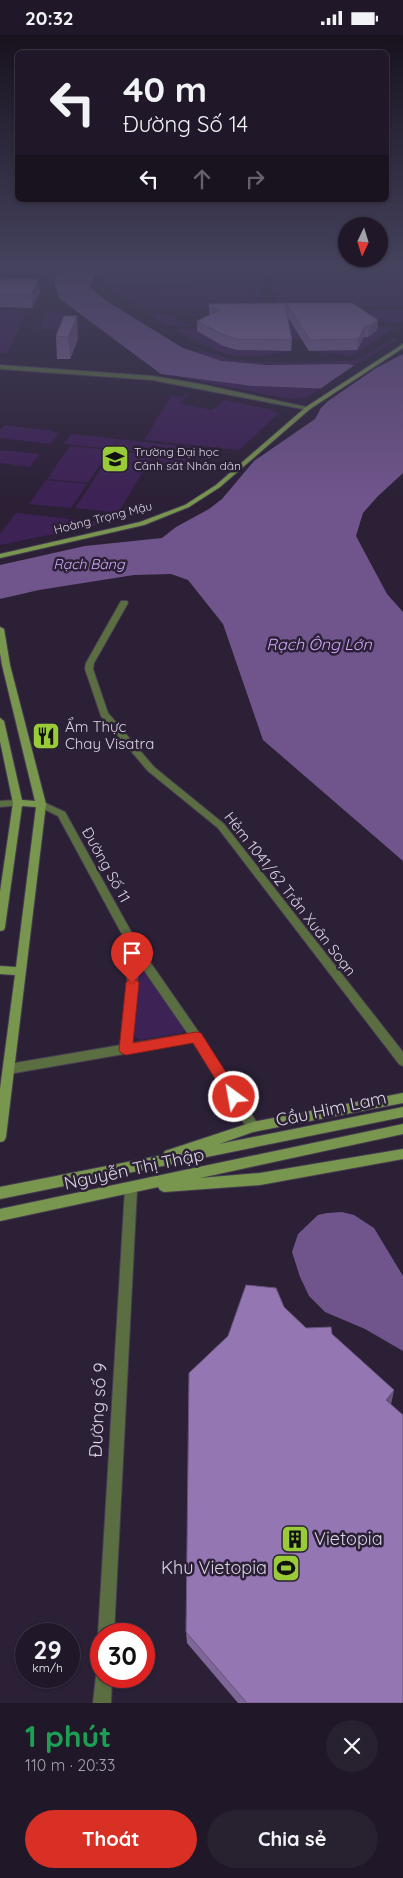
<!DOCTYPE html>
<html lang="vi">
<head>
<meta charset="utf-8">
<style>
	:root { --surface:#201828; --page:#282130; --text:#f1f3f6; --muted:#a2a0a8; --line:#3d3745; --accent:#d93025 }
	body { margin:0; font-family:Quicksand,sans-serif; background:var(--page); color:var(--text); height:100vh; display:flex; flex-direction:column; font-size:19px; white-space:nowrap }
	* { box-sizing:border-box; margin:0 }
	p { font-size:16px; color:var(--muted) }
	.icon { flex:none; width:28px; height:28px; fill:none; stroke:currentColor; stroke-width:2; stroke-linecap:round; stroke-linejoin:round }
	.map { position:relative; height:1668px; overflow:hidden }
	.drawer { display:flex; flex-direction:column; background:var(--surface); flex:1 }
	.drawer>* { flex:none }
	.hud { position:absolute; left:15px; top:15px; width:374px; height:152px; border-radius:8px; box-shadow:0 1px 4px #0004,0 0 0 1px var(--line); background:#201828; color:var(--text); overflow:hidden }
	.needle { width:32px; rotate:184deg }
	.controls { position:absolute; left:338px; top:182px; display:grid; gap:10px }
	.controls a { display:grid; place-items:center; width:50px; height:50px; border-radius:50%; background:var(--surface); box-shadow:0 1px 4px #0004,0 0 0 1px var(--line); font-size:25px }
	.speed { position:absolute; left:15px; top:1588px; display:flex; gap:10px; font-size:25px; font-weight:700; text-align:center }
	.speed>* { display:grid; place-content:center; width:65px; height:65px; border-radius:50%; background:var(--surface); box-shadow:0 1px 4px #0004,0 0 0 1px var(--line); line-height:1 }
	.speed small { font-size:12px; font-weight:400 }
	.speed .limit { border:8px solid #d22; background:#fff; color:#111 }
	.pin { position:absolute; display:grid; place-items:center; width:42px; height:42px; color:#fff; margin:-51px -21px; border-radius:50% 50% 50% 0; rotate:-45deg; box-shadow:0 0 5px #0007 }
	.pin .icon { rotate:45deg }
	.me { position:absolute; width:55px; margin:-28px; rotate:328deg; stroke-linejoin:round; filter:drop-shadow(0 0 4px #0008) }
	.turn { display:flex; align-items:center; gap:18px; height:105px; padding:0 25px; font-size:22px }
	.turn .icon { width:65px; height:65px; stroke-width:2.5 }
	.turn b { display:block; font-size:35px; line-height:42px }
	.lanes { display:flex; align-items:center; height:48px; padding:0 25px; background:#0003; justify-content:center; gap:25px; direction:ltr }
	.lanes .off { opacity:.35 }
	.round { display:grid; place-items:center; flex:none; width:52px; height:52px; border-radius:26px; background:var(--page) }
	.summary { display:flex; align-items:center; justify-content:space-between; height:85px; padding:0 25px }
	h1 { font-size:30px; font-weight:800; line-height:38px; color:#1e9e55 }
	.action { display:flex; gap:10px; margin-top:auto; padding:10px 25px }
	.action a { flex:1; height:58px; border-radius:30px; background:var(--accent); color:#fff; font-size:20px; font-weight:800; line-height:58px; text-align:center }
	.action a+a { background:var(--page); color:var(--text) }
	.status { display:flex; justify-content:space-between; align-items:center; height:35px; padding:0 25px; background:var(--surface); direction:ltr }
	.status svg { height:14px; fill:currentColor }
	.map>svg:first-child { display:block }
	.green { fill:#3d2255 }
	.water { fill:#70548c }
	.pier { fill:#2b2036 }
	.lines { fill:none; stroke-linecap:round; stroke-linejoin:round }
	.minor-casing { stroke:#473d52; stroke-width:2 }
	.tertiary-casing { stroke:#473d52; stroke-width:2 }
	.secondary-casing { stroke:#473d52; stroke-width:2 }
	.minor { fill:#5b6e42; fill-rule:evenodd }
	.tertiary { fill:#5b6e42; fill-rule:evenodd }
	.secondary { fill:#79964f; fill-rule:evenodd }
	.wall { fill:#7f6699 }
	.shaded-wall { fill:#68537d }
	.building { fill:#9477b2; stroke:#68537d }
	.route { fill:#d93025; stroke:#8d1f18 }
	.labels { text-anchor:middle; stroke-width:5; stroke-linejoin:round; paint-order:stroke }
	.far-poi-label { font-size:12px; fill:#dbd4e3; stroke:#2b2036; text-anchor:start }
	.far-street-label { font-size:12px; fill:#dbd4e3; stroke:#2b2036 }
	.far-water-label { font-size:14px; font-style:italic; fill:#d2aafd; stroke:#2b2036 }
	.poi-label { font-size:15px; fill:#dbd4e3; stroke:#2b2036; text-anchor:start }
	.street-label { font-size:15px; fill:#dbd4e3; stroke:#2b2036 }
	.water-label { font-size:16px; font-style:italic; fill:#d2aafd; stroke:#2b2036 }
	.near-street-label { font-size:18px; fill:#dbd4e3; stroke:#2b2036 }
	.near-poi-label { font-size:18px; fill:#dbd4e3; stroke:#2b2036; text-anchor:start }
</style>
</head>
<body>
<div class="status"><b>20:32</b><svg viewBox="0 0 49 12"><path d="M0 12V9h3v3zM5 12V6h3v6zM10 12V3h3v9zM15 12V0h3v12zM26 1h20v11H26zM47 4h2v5h-2z"/></svg></div>
<div class="map">
<svg width="403" height="1668" viewBox="0 0 403 1668">
	<rect width="100%" height="100%" fill="#2b2036"/>
	<path class="green" d="M116,230H257L260,245L111,248L110,244Z
		M267,230H403V245L274,246L271,245Z
		M403,249V271L279,272L277,271L272,252Z
		M257,251L261,252L265,271L260,273L140,274L111,254Z
		M403,275V287L391,288L371,281L370,276Z
		M0,276H27L7,318H0Z
		M53,276L63,278V281H67L81,292L80,294H39L47,278Z
		M268,277L178,280L172,282L191,291L167,290L150,280Z
		M342,288L334,303L269,304L265,316H286C235,329 219,318 175,295L204,293C225,311 228,315 256,316L259,305L235,290Z
		M372,292H392L394,293L352,321L314,316H321Z
		M392,304H397L356,330L251,329L222,326L195,317C206,314 217,322 229,324C265,330 312,326 349,326L362,323Z
		M161,339L252,351L320,354L307,362L291,364Z
		M186,358H190L179,368L212,375L224,365L272,375L278,379L239,415L144,405L171,361L182,362Z
		M4,390L52,396L58,399L51,409L0,403V395Z
		M71,399L118,404L111,414L64,409Z
		M119,404L162,409L156,419L112,414Z
		M163,409L211,414L206,424L157,419Z
		M70,411L109,415L88,448L47,444Z
		M0,415L39,419L30,432L0,428Z
		M113,416L153,420L118,478L75,473Z
		M158,421L190,424L184,435L152,431Z
		M46,445L87,449L71,473L29,469Z
		M16,478L107,488L0,510V499Z
		M142,933L185,994L182,998L140,1005L133,1000L139,934Z"/>
	<path class="water" d="M60,230H97L90,252L108,267L183,313L222,326L266,330L346,329L370,332H378L403,319V438L377,462L363,478L356,501L387,559L403,577V826L263,705L223,589L188,545L171,539L134,540L39,555L0,564V530L85,511L162,503L176,492L209,474L222,464L254,426L315,384L321,373L333,361L332,354L252,351L161,339L60,264L54,247Z
		M342,1177L354,1180L374,1193L403,1241V1316L365,1294L325,1277L309,1261L300,1242L292,1217L298,1199L318,1180L327,1178Z"/>
	<path class="pier" d="M383,326L385,327L328,366H326L332,357L317,356L359,327L370,330Z"/>
	<g class="lines">
		<g class="minor-casing">
			<path id="minor" d="M121,566H127L128,568L94,628L93,634L108,678L154,732L224,789L403,1017V1031L399,1029L218,793L148,736L101,681L85,634L86,628Z
				M18,765L21,766L23,768L21,770L0,772V766Z
				M41,766L65,777L139,911L200,999L257,1088L259,1092L257,1096L253,1097L249,1096L193,1007L9,1039L5,1037L3,1034L5,1031L9,1029L121,1010L130,914L58,781L38,771L36,769L38,767ZM139,928L188,999L132,1008Z
				M131,1148L136,1150L137,1154L114,1599H101V1605L98,1599L125,1154L126,1150Z
				M101,1634V1641H112L111,1668H93L96,1641L98,1635Z"/>
		</g>
		<g class="tertiary-casing">
			<path id="tertiary" d="M0,330L152,341L200,349L311,373L308,375L152,345L0,334Z"/>
		</g>
		<g class="secondary-casing">
			<path id="secondary" d="M403,309V313L310,374L220,452L189,472L144,490L0,523V519L140,487L185,470L216,450L306,372Z
				M0,592L4,594L10,630L46,769L6,1102L4,1106L0,1107V1054L15,940L0,939V931L16,932L36,772L22,771L5,892L4,895L0,896V857L13,768L0,706V683L4,686L22,765L35,766L2,630L0,618Z
				M403,1058V1068L253,1097L219,1109L403,1072V1082L0,1164V1152L163,1120L165,1116L253,1087Z
				M403,1089V1099L200,1143L260,1138L403,1114V1124L260,1150L164,1157L160,1155L158,1152L0,1186V1174Z"/>
		</g>
		<use href="#minor" class="minor"/>
		<use href="#tertiary" class="tertiary"/>
		<use href="#secondary" class="secondary"/>
	</g>
	<path class="wall" d="M2,230H35L34,232H2Z
		M0,244L40,257L32,273L0,272Z
		M286,268L378,285L377,295L368,302H364L357,315L309,316L287,281L292,305L291,316L237,315L223,311L197,296V286L209,280V272L286,274Z
		M64,281L78,304L70,324H57L56,301Z
		M284,1272L306,1293L332,1299L394,1355L391,1369L403,1668H238L187,1608L186,1597Z"/>
	<path class="shaded-wall" d="M38,244L40,257L32,273L31,260Z
		M77,281L78,304L70,324L68,302Z
		M378,285L377,295L368,302L369,291Z
		M365,291L364,302L357,315L358,304Z
		M394,1355L390,1370L386,1365Z"/>
	<path class="building" d="M0,244H38L31,260L0,259Z
		M285,268L292,305L237,304L224,300L197,286L220,275L209,272V269Z
		M286,268H352L378,285L369,291H365L358,304L310,305Z
		M64,281H77L68,302L56,301Z
		M246,1250L276,1253L284,1272L306,1293L331,1292L332,1299L394,1355L386,1365L403,1380V1668H247L186,1597L189,1338L228,1301Z"/>
	<linearGradient id="sky" x2="0" y2="1"><stop stop-color="#18121e"/><stop offset="0.5" stop-color="#44425d"/><stop offset="1" stop-color="#44425d" stop-opacity="0"/></linearGradient>
	<rect width="403" height="464" fill="url(#sky)"/>
	<path class="route" d="M132,943L137,945L139,948L133,1008L196,997L201,998L239,1058L241,1062L239,1066L234,1067L229,1066L193,1008L126,1020L121,1018L119,1015L126,948L128,945Z"/>
	<defs>
		<g id="university-square" transform="scale(1.4375)"><rect x="-9" y="-9" width="18" height="18" rx="4" fill="#98cb37" stroke="#2b2036"/><path d="M0-5L7-2L0 1L-7-2ZM-4 1L0 2.5L4 1V4Q0 6-4 4Z" fill="#111"/></g>
		<g id="restaurant-square" transform="scale(1.4375)"><rect x="-9" y="-9" width="18" height="18" rx="4" fill="#98cb37" stroke="#2b2036"/><path d="M-5-6h1v4h1v-4h1v4h1v-4h1v5L-1.5 .5V6h-2V.5L-5-1ZM5-6V6H3V1.5H1.5Q1.5-4 5-6Z" fill="#111"/></g>
		<g id="building-square" transform="scale(1.4375)"><rect x="-9" y="-9" width="18" height="18" rx="4" fill="#98cb37" stroke="#2b2036"/><path d="M-4-6H4V6H1V3H-1V6H-4ZM-2.5-4.3h1.7v1.8h-1.7ZM.8-4.3h1.7v1.8H.8ZM-2.5-1h1.7V.8h-1.7ZM.8-1h1.7V.8H.8Z" fill="#111"/></g>
		<g id="stadium-square" transform="scale(1.4375)"><rect x="-9" y="-9" width="18" height="18" rx="4" fill="#98cb37" stroke="#2b2036"/><path d="M0-5a6.5 5 0 1 0 0 10a6.5 5 0 1 0 0-10ZM-3.5-1.8h7v3.6h-7Z" fill="#111"/></g>
	</defs>
	<g fill-rule="evenodd">
		<use href="#university-square" x="115" y="424"/>
		<use href="#restaurant-square" x="46" y="701"/>
		<use href="#building-square" x="295" y="1504"/>
		<use href="#stadium-square" x="286" y="1533"/>
	</g>
	<g class="labels">
		<g class="far-poi-label">
			<text x="134" y="421">Trường Đại học<tspan x="134" dy="14">Cảnh sát Nhân dân</tspan></text>
		</g>
		<g class="far-street-label">
			<text transform="translate(103 483) rotate(-14)" y="4">Hoàng Trọng Mậu</text>
		</g>
		<g class="far-water-label">
			<text x="89" y="534">Rạch Bàng</text>
		</g>
		<g class="poi-label">
			<text x="65" y="697">Ẩm Thực<tspan x="65" dy="17">Chay Visatra</tspan></text>
		</g>
		<g class="street-label">
			<text transform="translate(106 830) rotate(61)" y="5">Đường Số 11</text>
			<text transform="translate(290 859) rotate(52)" y="5">Hẻm 1041/62 Trần Xuân Soạn</text>
		</g>
		<g class="water-label">
			<text x="319" y="615">Rạch Ông Lớn</text>
		</g>
		<g class="near-street-label">
			<text transform="translate(331 1074) rotate(-12)" y="6">Cầu Him Lam</text>
			<text transform="translate(134 1134) rotate(-12)" y="6">Nguyễn Thị Thập</text>
			<text transform="translate(98 1375) rotate(-87)" y="6">Đường số 9</text>
		</g>
		<g class="near-poi-label">
			<text x="314" y="1510">Vietopia</text>
			<text x="267" y="1539" text-anchor="end">Khu Vietopia</text>
		</g>
	</g>
</svg>
<div class="controls">
<a><svg class="needle" viewBox="-14 -14 28 28"><path d="M0-13l5 13h-10z" fill="#e53935"/><path d="M0 13l5-13h-10z" fill="#a2a0a8"/></svg></a>
</div>
<div class="speed"><div>29<small>km/h</small></div><div class="limit">30</div></div>
<div class="pin" style="left:132px;top:948px;background:#d93025"><svg class="icon" aria-label="arrive" viewBox="0 0 24 24"><path d="M6 21V4h12l-3 4 3 4H6"/></svg></div>
<svg class="me" style="left:234px;top:1062px" viewBox="-20 -20 40 40"><circle r="17" fill="#d93025" stroke="#fff" stroke-width="3"/><path d="M0-11L8 9 0 5-8 9z" fill="#fff"/></svg>
<div class="hud">
<div class="turn"><svg class="icon" aria-label="left" viewBox="0 0 24 24"><path d="M17 20v-9H6M10 6l-5 5 5 5"/></svg><div><b>40 m</b>Đường Số 14</div></div>
<div class="lanes"><svg class="icon" aria-label="left" viewBox="0 0 24 24"><path d="M17 20v-9H6M10 6l-5 5 5 5"/></svg><svg class="icon off" aria-label="ahead" viewBox="0 0 24 24"><path d="M12 20V5M6 11l6-6 6 6"/></svg><svg class="icon off" aria-label="right" viewBox="0 0 24 24"><path d="M7 20v-9h11M14 6l5 5-5 5"/></svg></div>
</div>
</div>
<section class="drawer">
<div class="summary"><div><h1>1 phút</h1><p>110 m · 20:33</p></div><a class="round"><svg class="icon" aria-label="close" viewBox="0 0 24 24"><path d="M6 6l12 12M18 6L6 18"/></svg></a></div>
<div class="action"><a>Thoát</a><a>Chia sẻ</a></div>
</section>
</body>
</html>
